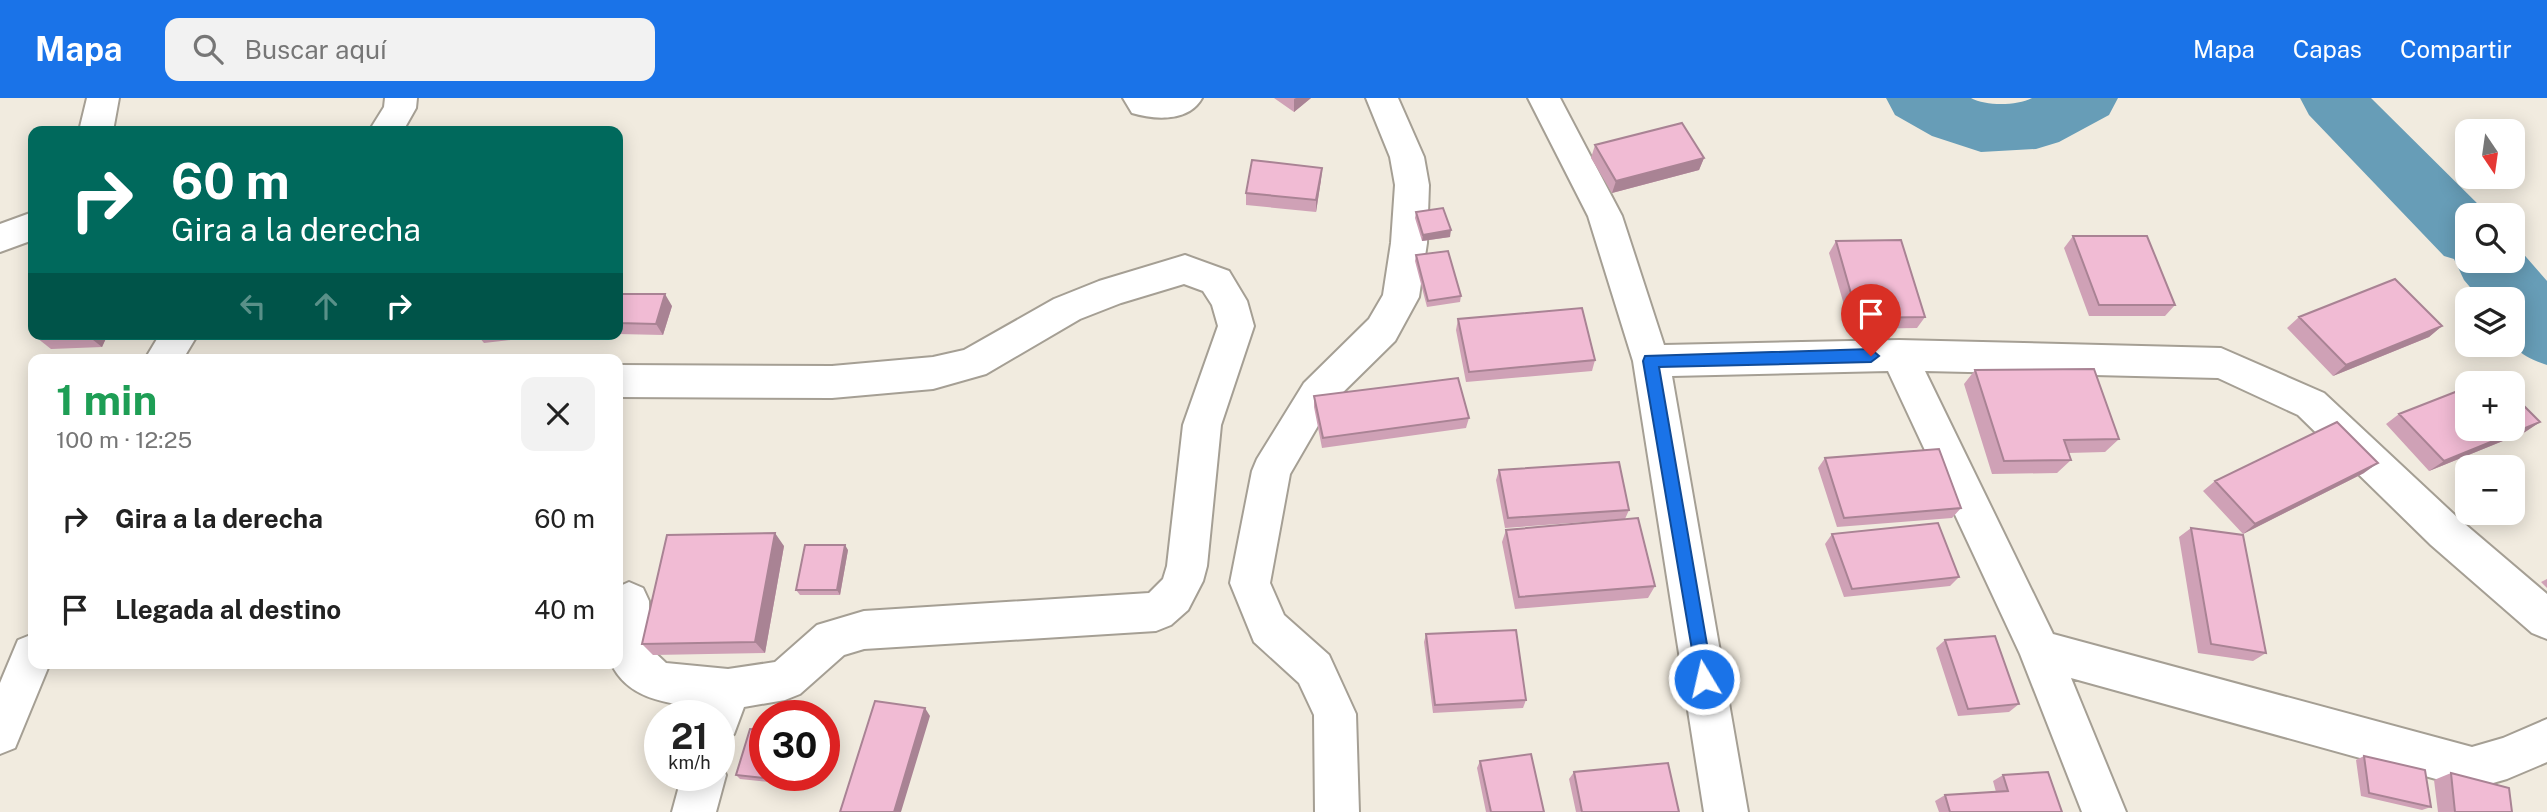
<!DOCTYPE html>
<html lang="es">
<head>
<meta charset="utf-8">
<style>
	:root { --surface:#fff; --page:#f2f2f2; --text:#222; --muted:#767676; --accent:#1a73e8 }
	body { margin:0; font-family:"Public Sans",sans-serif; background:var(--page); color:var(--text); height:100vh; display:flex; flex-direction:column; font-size:26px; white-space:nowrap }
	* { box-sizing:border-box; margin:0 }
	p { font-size:23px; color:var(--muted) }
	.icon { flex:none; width:38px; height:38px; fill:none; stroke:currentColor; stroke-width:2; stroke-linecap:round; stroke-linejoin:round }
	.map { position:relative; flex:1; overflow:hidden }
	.panel { position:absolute; left:28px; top:256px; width:595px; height:315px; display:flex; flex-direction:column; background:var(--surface); border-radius:14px; box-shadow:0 4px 18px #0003 }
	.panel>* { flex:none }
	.banner { position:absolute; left:28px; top:28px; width:595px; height:214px; border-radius:14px; box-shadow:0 4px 18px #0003; background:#00695c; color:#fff; overflow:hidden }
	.needle { width:46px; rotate:167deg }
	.controls { position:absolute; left:2455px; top:21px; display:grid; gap:14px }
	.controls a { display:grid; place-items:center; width:70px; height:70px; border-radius:14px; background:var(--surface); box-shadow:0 4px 18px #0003; font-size:35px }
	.speed { position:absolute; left:644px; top:602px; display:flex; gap:14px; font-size:35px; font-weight:700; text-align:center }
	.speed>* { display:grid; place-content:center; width:91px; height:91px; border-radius:50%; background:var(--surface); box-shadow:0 4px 18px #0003; line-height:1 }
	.speed small { font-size:18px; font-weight:400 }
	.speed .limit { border:10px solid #d22; background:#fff; color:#111 }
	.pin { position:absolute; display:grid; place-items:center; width:60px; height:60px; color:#fff; margin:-72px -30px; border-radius:50% 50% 50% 0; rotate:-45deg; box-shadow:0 0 7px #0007 }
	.pin .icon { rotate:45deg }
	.me { position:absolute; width:77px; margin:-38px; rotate:351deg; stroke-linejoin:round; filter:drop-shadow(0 0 5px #0008) }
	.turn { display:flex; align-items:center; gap:24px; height:147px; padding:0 28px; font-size:32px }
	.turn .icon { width:91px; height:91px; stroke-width:2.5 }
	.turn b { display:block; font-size:49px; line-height:60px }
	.lanes { display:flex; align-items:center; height:66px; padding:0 28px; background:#0003; justify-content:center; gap:35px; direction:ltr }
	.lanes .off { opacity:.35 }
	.round { display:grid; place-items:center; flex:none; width:74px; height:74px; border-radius:14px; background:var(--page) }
	.head { display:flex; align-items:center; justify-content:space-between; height:119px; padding:0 28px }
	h1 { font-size:42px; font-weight:700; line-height:52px; color:#1e9e55 }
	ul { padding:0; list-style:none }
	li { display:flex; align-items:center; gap:21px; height:91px; padding:0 28px }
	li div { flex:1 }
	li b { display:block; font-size:26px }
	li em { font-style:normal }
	header { display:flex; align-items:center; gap:42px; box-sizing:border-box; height:98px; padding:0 35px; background:var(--accent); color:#fff }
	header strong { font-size:33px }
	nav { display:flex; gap:38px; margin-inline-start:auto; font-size:24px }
	.search { width:490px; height:63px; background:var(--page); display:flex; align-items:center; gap:18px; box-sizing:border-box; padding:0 24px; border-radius:14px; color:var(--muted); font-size:26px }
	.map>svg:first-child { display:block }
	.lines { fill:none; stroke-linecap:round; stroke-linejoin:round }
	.river { fill:#679db7; fill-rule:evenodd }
	.minor-casing { stroke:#a59f94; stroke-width:4 }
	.minor { fill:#fff; fill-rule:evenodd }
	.wall { fill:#cfa1b6 }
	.shaded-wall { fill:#a98394 }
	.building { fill:#f1bbd4; stroke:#a98394; stroke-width:2 }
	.route { fill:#1a73e8; stroke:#114b97; stroke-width:2 }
</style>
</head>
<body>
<header>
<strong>Mapa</strong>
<div class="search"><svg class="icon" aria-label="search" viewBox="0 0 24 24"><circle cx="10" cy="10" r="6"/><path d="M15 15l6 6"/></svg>Buscar aquí</div>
<nav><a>Mapa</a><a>Capas</a><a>Compartir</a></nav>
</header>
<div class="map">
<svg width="2547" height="714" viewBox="0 0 2547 714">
	<rect width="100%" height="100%" fill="#f1ebdf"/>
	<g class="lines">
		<path class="river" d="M1886,0H1971C1986,8 2016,8 2032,0H2118L2109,17L2059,44L2036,51L1981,54L1932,38L1895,17Z
			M2300,0H2371L2489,117H2468V163H2513V144L2547,183V267C2504,253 2513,242 2513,201H2480L2464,182L2454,161L2444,158L2309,17Z"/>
		<g class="minor-casing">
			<path id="minor" d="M87,0H119L113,33H79Z
				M385,0H417L416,10L403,33H369L384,9Z
				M1123,0H1202C1189,24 1155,22 1132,15Z
				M1366,0H1398L1424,59L1429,87L1427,145L1419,199L1395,243L1330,307L1290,376L1270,485L1284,517L1329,557L1356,616L1359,714H1315L1314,617L1299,585L1254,544L1230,485L1252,373L1257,361L1304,285L1369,221L1383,197L1391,145L1395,87L1390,59Z
				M1528,0H1560L1622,118L1664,247L1899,242L2221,250L2324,295L2459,421L2547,496V541L2532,535L2431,447L2298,317L2218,280L1925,273L2053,536L2472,649L2503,640L2547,621V664L2507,681L2472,691L2071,580L2126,714H2082L2020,556L1888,273L1672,278L1748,714H1704L1633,263L1588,118Z
				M33,114V142L0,154V126Z
				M1185,157L1229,173L1247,203L1254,228L1221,327L1207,468L1203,483L1188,512L1171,527L1156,533L864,551L844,557L800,596L785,602L744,609L734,636L719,641V618H699L701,610C667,605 627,601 611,565H618V489L629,484L643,490L649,503L650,550L666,565L728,571L775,564L817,527L864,513L1149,495L1163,481L1167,468L1183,327L1218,228L1212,207L1203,193L1184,186L1121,205L1080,221L986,276L933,291L832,300L618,299V267L832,268L933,259L964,252L1054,201L1099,183Z
				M160,236H198L183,261H145Z
				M33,536V565H50L15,650L0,656V585L18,542Z
				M719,662L726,677L716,714H672L682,677H719Z"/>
		</g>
		<use href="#minor" class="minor"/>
	</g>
	<path class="wall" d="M1274,0H1311L1294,14Z
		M1595,47L1704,60L1699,72L1612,95L1591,60Z
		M1322,70L1321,82L1316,114L1246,107V95Z
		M1416,114L1450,139L1422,143L1415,120Z
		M2073,138L2175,207L2165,218H2089L2064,150Z
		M1836,143L1925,219L1917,230L1851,231L1829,155Z
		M1416,157L1461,198L1460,204L1427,209L1415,163Z
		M618,196L672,208L663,237L618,236Z
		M2299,219L2442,228L2429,239L2333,278L2287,230Z
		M1458,221L1595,262L1592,273L1466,284L1456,232Z
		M108,236L102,249L51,251L37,240Z
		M309,236H397V239L314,241Z
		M402,236H434V238L405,239Z
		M480,236H512L511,242L484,245L479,239Z
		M1975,272L2119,341L2105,354L2068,355L2071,362L2057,375L1992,376L1964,286Z
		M1314,298L1469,320L1466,330L1322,350L1314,309Z
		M2399,316L2540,324L2525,334L2429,373L2386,326Z
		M1825,360L1961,410L1952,420L1837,429L1818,370Z
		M1499,372L1629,412L1625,421L1505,430L1496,382Z
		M2364,375L2243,436L2203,393L2215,383Z
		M2191,430L2266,555L2253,563L2198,555L2179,439Z
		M1506,432L1655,488L1648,500L1515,511L1502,444Z
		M1832,436L1959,479L1950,488L1844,499L1825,446Z
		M784,448L765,555L653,557L642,546Z
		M848,452L840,497H800L796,492Z
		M2547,481V490L2541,484Z
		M1426,536L1526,602L1523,610L1433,615L1424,544Z
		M1945,542L2019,606L2009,614L1958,618L1936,550Z
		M2364,658L2431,709L2422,712L2361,698L2356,662Z
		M1480,663L1544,714H1486L1477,670Z
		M1574,674L1679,714H1576L1569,681Z
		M2451,675L2512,714H2438L2434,682Z
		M736,677H790L787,686L740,681Z
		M2003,677L2062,714H1939L1935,703L1945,697L1996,694L1993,683Z"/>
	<path class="shaded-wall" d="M1296,0H1311L1294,14V1Z
		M1704,60L1699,72L1612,95L1616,83Z
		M1322,70L1321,82L1316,114V102Z
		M1451,132L1450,139L1422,143L1423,137Z
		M665,196L672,208L663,237L656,226Z
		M2442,228L2429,239L2333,278L2346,267Z
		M89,236H108L102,249L88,238Z
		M2540,324L2525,334L2429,373L2444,363Z
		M2378,365L2364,375L2243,436L2255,426Z
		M775,435L784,448L765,555L755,544Z
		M845,447L848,452L840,497L837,492Z
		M925,610L930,618L901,714H894Z
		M785,677H790L787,686L784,682Z"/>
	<path class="building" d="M1682,25L1704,60L1616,83L1595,47Z
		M1252,62L1322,70L1316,102L1246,95Z
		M1443,110L1451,132L1423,137L1416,114Z
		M2073,138H2147L2175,207H2099Z
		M1901,142L1925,219L1858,220L1836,143Z
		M1448,153L1461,198L1428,203L1416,157Z
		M2395,181L2442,228L2346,267L2299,219Z
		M618,196H665L656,226L618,225Z
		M1582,210L1595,262L1469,274L1458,221Z
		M39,236H89L88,238L37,240Z
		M480,236H501L479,239Z
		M2094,271L2119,341L2064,342L2071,362L2004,363L1975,272Z
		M2494,278L2502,285H2477Z
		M1458,280L1469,320L1323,340L1314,298Z
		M2468,289V331H2513V297L2540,324L2444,363L2399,316Z
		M2337,324L2378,365L2255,426L2215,383Z
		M1939,351L1961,410L1844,420L1825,360Z
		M1619,364L1629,412L1508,420L1499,372Z
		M1638,420L1655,488L1519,499L1506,432Z
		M1938,425L1959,479L1852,491L1832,436Z
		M2191,430L2243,437L2266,555L2211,546Z
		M775,435L755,544L642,546L667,437Z
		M805,447H845L837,492H796Z
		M1516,532L1526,602L1435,607L1426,536Z
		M1995,538L2019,606L1968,611L1945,542Z
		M875,603L925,610L894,714H840Z
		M750,631L765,632V677H785L784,682L736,677Z
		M1531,656L1544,714H1491L1480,663Z
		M2364,658L2425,672L2431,709L2369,695Z
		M1668,665L1679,714H1582L1574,674Z
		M2048,674L2062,714H1950L1945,697L2008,693L2003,677Z
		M2451,675L2509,690L2512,714H2455Z"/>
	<path class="route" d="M1871,251L1879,258L1871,264L1659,269L1713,581L1710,587L1704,589L1698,587L1643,263L1645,258Z"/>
</svg>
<div class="controls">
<a><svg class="needle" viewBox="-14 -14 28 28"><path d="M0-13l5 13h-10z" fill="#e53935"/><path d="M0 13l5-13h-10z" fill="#767676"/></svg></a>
<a><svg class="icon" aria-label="search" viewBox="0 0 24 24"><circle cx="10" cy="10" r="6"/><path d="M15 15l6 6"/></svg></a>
<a><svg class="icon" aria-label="layers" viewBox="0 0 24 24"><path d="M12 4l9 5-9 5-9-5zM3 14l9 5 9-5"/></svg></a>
<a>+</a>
<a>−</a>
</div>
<div class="speed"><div>21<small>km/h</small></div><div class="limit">30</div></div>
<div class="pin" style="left:1871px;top:258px;background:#d93025"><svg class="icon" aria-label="arrive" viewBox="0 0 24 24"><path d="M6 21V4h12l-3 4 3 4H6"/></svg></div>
<svg class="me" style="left:1704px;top:581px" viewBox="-20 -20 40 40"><circle r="17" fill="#1a73e8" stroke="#fff" stroke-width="3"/><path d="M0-11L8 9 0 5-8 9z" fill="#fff"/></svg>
<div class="banner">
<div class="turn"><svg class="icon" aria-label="right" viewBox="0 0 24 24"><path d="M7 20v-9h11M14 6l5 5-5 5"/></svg><div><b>60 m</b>Gira a la derecha</div></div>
<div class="lanes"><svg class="icon off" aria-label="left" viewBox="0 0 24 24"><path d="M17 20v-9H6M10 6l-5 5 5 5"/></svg><svg class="icon off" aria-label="ahead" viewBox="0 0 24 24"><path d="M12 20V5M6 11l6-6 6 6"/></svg><svg class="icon" aria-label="right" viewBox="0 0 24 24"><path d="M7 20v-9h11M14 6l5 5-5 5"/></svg></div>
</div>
<section class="panel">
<div class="head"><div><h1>1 min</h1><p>100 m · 12:25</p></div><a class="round"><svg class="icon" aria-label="close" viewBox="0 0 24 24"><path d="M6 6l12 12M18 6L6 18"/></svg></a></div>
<ul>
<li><svg class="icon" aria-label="right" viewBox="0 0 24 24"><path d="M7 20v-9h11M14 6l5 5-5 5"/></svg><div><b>Gira a la derecha</b></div><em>60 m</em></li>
<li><svg class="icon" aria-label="arrive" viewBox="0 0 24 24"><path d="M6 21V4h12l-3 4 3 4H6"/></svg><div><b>Llegada al destino</b></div><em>40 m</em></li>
</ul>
</section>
</div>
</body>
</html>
